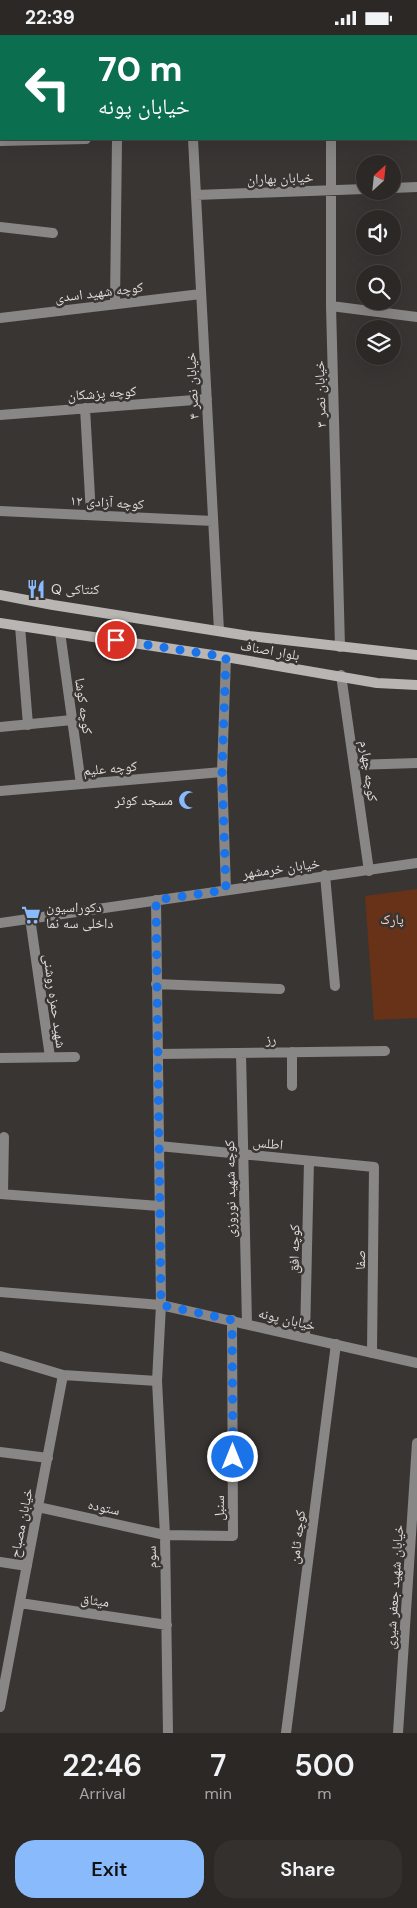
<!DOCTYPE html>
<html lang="en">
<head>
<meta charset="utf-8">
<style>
	:root { --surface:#2b2826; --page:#33302e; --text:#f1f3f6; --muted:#a6a6a7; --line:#474443; --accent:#88bafc }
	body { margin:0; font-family:"DM Sans","Noto Naskh Arabic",sans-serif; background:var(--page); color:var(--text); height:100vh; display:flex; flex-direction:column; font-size:19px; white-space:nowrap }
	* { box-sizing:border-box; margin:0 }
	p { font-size:16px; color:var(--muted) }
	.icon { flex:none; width:28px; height:28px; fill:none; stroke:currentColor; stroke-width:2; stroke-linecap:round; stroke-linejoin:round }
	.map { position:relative; height:1698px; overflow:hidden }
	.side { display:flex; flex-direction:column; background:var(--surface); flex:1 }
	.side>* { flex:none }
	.guide { position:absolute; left:0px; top:0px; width:418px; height:105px; box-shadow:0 5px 20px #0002,0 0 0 1px var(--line); background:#0b6e4f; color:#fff; overflow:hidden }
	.needle { width:32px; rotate:27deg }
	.controls { position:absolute; left:356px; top:120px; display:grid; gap:10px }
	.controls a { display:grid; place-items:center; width:45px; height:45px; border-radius:50%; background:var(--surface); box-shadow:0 5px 20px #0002,0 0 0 1px var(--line); font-size:25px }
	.pin { position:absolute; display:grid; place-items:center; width:42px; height:42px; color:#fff; margin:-21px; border:2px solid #fff; border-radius:50%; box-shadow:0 1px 5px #0007 }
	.me { position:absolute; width:55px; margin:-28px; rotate:0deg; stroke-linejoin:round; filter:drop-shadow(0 0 4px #0008) }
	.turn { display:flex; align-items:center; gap:18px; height:105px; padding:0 15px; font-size:22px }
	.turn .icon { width:65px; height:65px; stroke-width:2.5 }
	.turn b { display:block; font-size:35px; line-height:42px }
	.eta { display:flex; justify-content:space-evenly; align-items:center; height:85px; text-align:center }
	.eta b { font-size:30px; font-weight:600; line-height:35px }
	.cta { display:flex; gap:10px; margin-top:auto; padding:10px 15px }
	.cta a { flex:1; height:58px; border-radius:20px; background:var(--accent); color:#111; font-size:20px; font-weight:600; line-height:58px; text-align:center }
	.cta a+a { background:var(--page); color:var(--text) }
	.status { display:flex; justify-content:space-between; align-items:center; height:35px; padding:0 25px; background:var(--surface); direction:ltr }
	.status svg { height:14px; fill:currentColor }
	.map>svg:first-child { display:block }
	.green { fill:#673218 }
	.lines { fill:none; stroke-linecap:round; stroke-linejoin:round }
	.minor { stroke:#898786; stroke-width:10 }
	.tertiary { stroke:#898786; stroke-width:10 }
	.secondary { stroke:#b8b5b3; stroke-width:10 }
	.route { stroke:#1a73e8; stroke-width:9; stroke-dasharray:0 16.2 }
	.labels { text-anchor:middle; stroke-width:5; stroke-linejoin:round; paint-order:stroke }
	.street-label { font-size:14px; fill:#dfdddb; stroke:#393533 }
	.poi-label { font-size:14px; fill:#dfdddb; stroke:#393533; text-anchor:start }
	.park-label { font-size:14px; fill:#f8cebb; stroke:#393533 }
</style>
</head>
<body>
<div class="status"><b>22:39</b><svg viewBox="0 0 49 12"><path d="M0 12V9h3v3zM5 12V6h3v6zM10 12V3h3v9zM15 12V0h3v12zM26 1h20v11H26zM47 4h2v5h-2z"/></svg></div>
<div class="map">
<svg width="417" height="1698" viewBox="0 0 417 1698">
	<rect width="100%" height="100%" fill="#393533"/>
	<path class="green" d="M417,854V983L374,985L365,861Z"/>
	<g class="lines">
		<path class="minor" d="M0,0H9
			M188,0V1
			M328,0V1
			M193,104L219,596
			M331,104V271L340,612
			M0,106L86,104
			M392,153L417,152
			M196,160L365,154
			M0,192L53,198
			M115,269L117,104
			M331,271L417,282
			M0,283L201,259
			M85,373L91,480
			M0,380L207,364
			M0,476L213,486
			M20,591L28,690
			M60,597L81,749
			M341,640L369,836
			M0,692L72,685
			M354,730L417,728
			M0,756L222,737
			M325,840L335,951
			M30,883L50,1022
			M156,949L280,954
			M292,1017V1051
			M241,1018L247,1289
			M158,1019L385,1016
			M0,1023L75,1022
			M159,1111L374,1132L372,1318
			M0,1159L159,1171
			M3,1159L4,1102
			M305,1302L309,1126
			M0,1321L63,1340L157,1346L161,1270L156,865
			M157,1346L165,1500L168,1698
			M0,1417L48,1423
			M38,1472L165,1500L233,1501L232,1285
			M0,1527L27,1531
			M20,1568L167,1590
			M0,1672L63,1340
			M286,1698L336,1309
			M398,1698L417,1408"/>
		<path class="tertiary" d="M226,855L222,737L226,622
			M0,888L417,828
			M0,1257L161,1270L417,1328"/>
		<path class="secondary" d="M0,560L53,570L249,601L417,620
			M0,588L226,622L377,648L417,650"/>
	</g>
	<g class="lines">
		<path class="route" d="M116,605L226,622L222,737L226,855L156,865L161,1270L232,1285L233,1422"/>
	</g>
	<defs>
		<g id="restaurant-bare" transform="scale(1.5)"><path d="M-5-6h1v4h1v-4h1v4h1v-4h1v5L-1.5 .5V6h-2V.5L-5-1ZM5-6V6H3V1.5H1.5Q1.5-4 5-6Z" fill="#88bafc" stroke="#393533" stroke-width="2.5" paint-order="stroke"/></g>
		<g id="mosque-bare" transform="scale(1.5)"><path d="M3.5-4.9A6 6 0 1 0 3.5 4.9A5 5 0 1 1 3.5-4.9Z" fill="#88bafc" stroke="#393533" stroke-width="2.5" paint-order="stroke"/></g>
		<g id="supermarket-bare" transform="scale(1.5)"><path d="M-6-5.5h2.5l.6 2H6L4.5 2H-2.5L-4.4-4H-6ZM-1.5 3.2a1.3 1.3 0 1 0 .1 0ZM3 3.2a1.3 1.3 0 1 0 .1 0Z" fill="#88bafc" stroke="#393533" stroke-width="2.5" paint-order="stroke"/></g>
	</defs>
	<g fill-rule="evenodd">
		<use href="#restaurant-bare" x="36" y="554"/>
		<use href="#mosque-bare" x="188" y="765"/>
		<use href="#supermarket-bare" x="31" y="880"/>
	</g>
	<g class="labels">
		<g class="street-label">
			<text transform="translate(280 143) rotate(-2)" y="5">خیابان بهاران</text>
			<text transform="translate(99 257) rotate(-7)" y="5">کوچه شهید اسدی</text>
			<text transform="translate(192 351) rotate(-93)" y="5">خیابان نصر ۴</text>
			<text transform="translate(102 358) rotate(-4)" y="5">کوچه پزشکان</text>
			<text transform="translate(320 359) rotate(-92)" y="5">خیابان نصر ۳</text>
			<text transform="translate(107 467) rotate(3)" y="5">کوچه آزادی ۱۲</text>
			<text transform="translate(270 615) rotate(10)" y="5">بلوار اصناف</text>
			<text transform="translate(84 671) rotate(82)" y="5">کوچه کوشا</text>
			<text transform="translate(110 733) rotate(-5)" y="5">کوچه علیم</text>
			<text transform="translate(369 736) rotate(82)" y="5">کوچه چهارم</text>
			<text transform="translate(281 833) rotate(-8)" y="5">خیابان خرمشهر</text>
			<text transform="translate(55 966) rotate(82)" y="5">شهید حمزه روشنی</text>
			<text transform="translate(271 1004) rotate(-1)" y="5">رز</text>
			<text transform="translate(268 1108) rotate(6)" y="5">اطلس</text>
			<text transform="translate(230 1154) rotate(-91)" y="5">کوچه شهید نوروزی</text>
			<text transform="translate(294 1214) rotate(-89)" y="5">کوچه افق</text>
			<text transform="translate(360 1225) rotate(-89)" y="5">صفا</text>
			<text transform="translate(287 1284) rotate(13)" y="5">خیابان پونه</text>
			<text transform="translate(104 1472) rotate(12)" y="5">ستوده</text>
			<text transform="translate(219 1473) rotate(-90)" y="5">سنبل</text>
			<text transform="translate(21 1488) rotate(-79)" y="5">خیابان مصباح</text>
			<text transform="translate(297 1502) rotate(-83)" y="5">کوچه ثامن</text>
			<text transform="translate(151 1522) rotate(-92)" y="5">سوم</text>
			<text transform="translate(394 1552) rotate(-86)" y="5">خیابان شهید جعفر شیری</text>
			<text transform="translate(95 1565) rotate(8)" y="5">میثاق</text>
		</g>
		<g class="poi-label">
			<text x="51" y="559">Q کنتاکی</text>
			<text x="173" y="770" text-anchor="end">مسجد کوثر</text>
			<text x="46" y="877">دکوراسیون<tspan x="46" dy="16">داخلی سه نما</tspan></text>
		</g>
		<g class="park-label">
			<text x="392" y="889">پارک</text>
		</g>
	</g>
</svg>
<div class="controls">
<a><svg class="needle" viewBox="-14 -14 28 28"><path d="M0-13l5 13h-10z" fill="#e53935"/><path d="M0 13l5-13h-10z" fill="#a6a6a7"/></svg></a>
<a><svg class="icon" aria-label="sound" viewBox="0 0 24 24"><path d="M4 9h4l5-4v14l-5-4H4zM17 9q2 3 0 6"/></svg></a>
<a><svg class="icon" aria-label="search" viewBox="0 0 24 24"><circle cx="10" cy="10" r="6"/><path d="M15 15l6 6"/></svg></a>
<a><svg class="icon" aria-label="layers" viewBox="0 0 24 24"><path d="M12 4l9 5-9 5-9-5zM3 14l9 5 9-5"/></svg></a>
</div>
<div class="pin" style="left:116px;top:605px;background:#d93025"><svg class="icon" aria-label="arrive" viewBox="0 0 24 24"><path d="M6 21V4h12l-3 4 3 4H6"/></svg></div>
<svg class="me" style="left:233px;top:1422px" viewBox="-20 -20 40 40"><circle r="17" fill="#1a73e8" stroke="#fff" stroke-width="3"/><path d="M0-11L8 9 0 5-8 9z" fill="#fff"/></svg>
<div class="guide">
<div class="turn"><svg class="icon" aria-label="left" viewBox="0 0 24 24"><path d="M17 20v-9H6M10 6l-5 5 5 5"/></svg><div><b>70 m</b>خیابان پونه</div></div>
</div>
</div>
<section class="side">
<div class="eta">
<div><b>22:46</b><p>Arrival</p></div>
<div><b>7</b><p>min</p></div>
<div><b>500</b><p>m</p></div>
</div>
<div class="cta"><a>Exit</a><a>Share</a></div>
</section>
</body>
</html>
